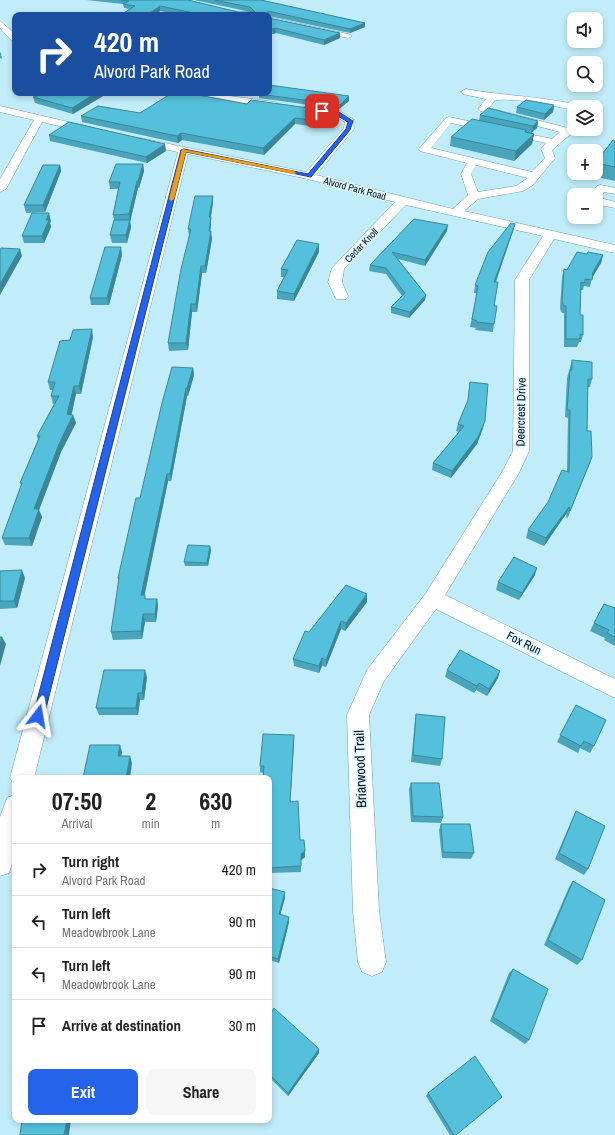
<!DOCTYPE html>
<html lang="en">
<head>
<meta charset="utf-8">
<style>
	:root { --surface:#fff; --page:#f6f6f6; --text:#222; --muted:#767676; --line:#e0e0e0; --accent:#2563eb }
	body { margin:0; font-family:"Archivo Narrow",sans-serif; background:var(--page); color:var(--text); height:100vh; display:flex; flex-direction:column; font-size:15px; white-space:nowrap }
	* { box-sizing:border-box; margin:0 }
	p { font-size:13px; color:var(--muted) }
	.icon { flex:none; width:22px; height:22px; fill:none; stroke:currentColor; stroke-width:2; stroke-linecap:round; stroke-linejoin:round }
	.map { position:relative; flex:1; overflow:hidden }
	.side { position:absolute; left:12px; top:775px; width:260px; height:348px; display:flex; flex-direction:column; background:var(--surface); border-radius:8px; box-shadow:0 2px 6px #0003 }
	.side>* { flex:none }
	.top-card { position:absolute; left:12px; top:12px; width:260px; height:84px; border-radius:8px; box-shadow:0 2px 6px #0003; background:#1a4fa0; color:#fff; overflow:hidden }
	.controls { position:absolute; left:567px; top:12px; display:grid; gap:8px }
	.controls a { display:grid; place-items:center; width:36px; height:36px; border-radius:8px; background:var(--surface); box-shadow:0 2px 6px #0003; font-size:20px }
	.pin { position:absolute; display:grid; place-items:center; width:34px; height:34px; color:#fff; margin:-17px; border-radius:8px; box-shadow:0 2px 6px #0006 }
	.me { position:absolute; width:44px; margin:-22px; rotate:14deg; stroke-linejoin:round; filter:drop-shadow(0 0 3px #0008) }
	.turn { display:flex; align-items:center; gap:14px; height:84px; padding:0 16px; font-size:18px }
	.turn .icon { width:52px; height:52px; stroke-width:2.5 }
	.turn b { display:block; font-size:28px; line-height:34px }
	.eta { display:flex; justify-content:space-evenly; align-items:center; height:68px; text-align:center }
	.eta b { font-size:24px; font-weight:700; line-height:28px }
	.cta { display:flex; gap:8px; margin-top:auto; padding:8px 16px }
	.cta a { flex:1; height:46px; border-radius:8px; background:var(--accent); color:#fff; font-size:16px; font-weight:700; line-height:46px; text-align:center }
	.cta a+a { background:var(--page); color:var(--text) }
	ul { padding:0; list-style:none }
	li { display:flex; align-items:center; gap:12px; height:52px; padding:0 16px; border-top:1px solid var(--line) }
	li div { flex:1 }
	li b { display:block; font-size:15px }
	li em { font-style:normal }
	.map>svg:first-child { display:block }
	.lines { fill:none; stroke-linecap:round; stroke-linejoin:round }
	.minor-casing { stroke:#769fab; stroke-width:1 }
	.minor { fill:#fff; fill-rule:evenodd }
	.wall { fill:#49a5bc }
	.shaded-wall { fill:#3c8699 }
	.building { fill:#55c0db; stroke:#3c8699 }
	.route { fill:#2563eb; stroke:#184099 }
	.slow { fill:#f59e0b }
	.labels { text-anchor:middle; stroke-width:3; stroke-linejoin:round; paint-order:stroke }
	.far-street-label { font-size:10px; fill:#051519; stroke:#ddf6fe }
	.street-label { font-size:12px; fill:#051519; stroke:#ddf6fe }
	.near-street-label { font-size:14px; fill:#051519; stroke:#ddf6fe }
</style>
</head>
<body>
<div class="map">
<svg width="615" height="1135" viewBox="0 0 615 1135">
	<rect width="100%" height="100%" fill="#c1ecf9"/>
	<g class="lines">
		<g class="minor-casing">
			<path id="minor" d="M269,17L348,34L352,36L348,38L269,21Z
				M0,21L15,34V41H12L0,28Z
				M466,89C503,96 540,96 577,105L579,107H574V110C548,105 521,98 495,100L489,108L568,128L574,126V129H580L572,133L552,150L555,158L533,185L523,191L478,199L464,211L615,245V253L554,239L529,280V451L519,473L445,595L615,679V698L436,609L384,681L369,715L379,911L386,962L382,972L372,976L362,972L358,962L353,911L347,715L367,670L426,593L502,472L513,451L515,280L543,236L406,205L344,269L342,282L348,296L346,299H336L328,282L332,268L395,202L308,179L188,154L34,778H15V786L10,778L178,152L136,143L135,141L140,138L306,172L344,128L345,122L335,116L306,112L301,109L306,106L338,110L353,119L354,129L316,175L453,209L468,195L461,174L467,163L420,151L419,149L446,118L449,117L552,139L560,132L480,111L478,109L486,99L463,94L461,92ZM451,123L546,143L541,149L545,158L532,172L431,148ZM476,165L528,178L516,186L478,192L471,174Z
				M181,93H207L275,102L280,105L275,108L186,96Z
				M0,106L94,128L95,130L90,133L42,122L6,189L0,192V179L34,120L0,112Z
				M601,185L615,188V194L604,192L600,198L615,202V208L596,204V195H591L597,186Z
				M15,795V854L9,873L0,876V817L7,798Z"/>
		</g>
		<use href="#minor" class="minor"/>
	</g>
	<path class="wall" d="M86,0H188L238,12H251L194,0H261L365,23V27L350,33L269,16V15H182L160,11L154,15H121L129,9L124,8L123,4Z
		M269,18L340,33V38L324,45L276,33L273,34L269,33Z
		M0,52L1,53L2,59L0,58Z
		M48,93H108L73,114L35,103L33,97Z
		M259,94L349,96V101L339,109L259,98Z
		M195,95L247,104L330,111V117L318,127L295,124L264,155L182,140L178,143L82,122L81,116L140,113Z
		M554,105L553,112L544,120L516,113L517,107Z
		M480,115L538,121L537,128L531,133L534,134L532,144L514,161L450,146L451,137L479,121Z
		M49,135L166,151L147,163L50,141Z
		M615,141V181L592,176V173H596V162Z
		M143,164L144,171L139,188H138L130,222L131,227L127,243H112L110,235L114,220L113,215L118,189H110L109,182Z
		M60,165L61,171L45,212L26,213L24,205Z
		M213,203L211,217V225L210,231L212,239L206,273H202L197,312H192L188,350L169,351L168,343L189,236L188,229Z
		M414,219L447,231L425,266L398,259L426,295L425,300L409,318L391,313V307L402,296L386,274L369,271L370,265Z
		M51,221L50,223L51,227L44,243H24L22,236Z
		M513,231L496,282L494,306V324L493,332L475,330L476,328L470,327L477,293H474L475,285Z
		M319,252L294,301L277,299V291L284,277H281V269Z
		M587,254L603,255L601,263L592,277L590,287L584,286L583,290H581L580,315L583,335L581,342H579L577,347H564V313H562L560,309L562,277L564,269L567,270Z
		M122,255L109,305H91L90,298Z
		M93,337L81,394H76L71,415H73L76,423L61,452L39,510L42,517L32,546L5,545L2,538L21,485L20,483L38,440L37,436L54,404H53L51,396L53,390H50L48,382L70,340Z
		M572,360L592,379L590,387H588L587,431L589,465L567,519L566,514L544,546L526,538L528,530L548,502L567,471L568,418L565,417L567,378Z
		M193,368L194,375L188,396H187L171,481H168L144,595L146,599H157L158,606L156,622H145L142,639L113,640L111,632L119,582L118,578L140,498Z
		M470,382L483,428L477,444L451,478L432,470L433,463L459,432L456,431L458,424L468,401Z
		M211,550L208,566H185L184,562Z
		M0,571L25,578L17,608L0,609Z
		M535,575L519,600L496,590L498,582Z
		M367,602L345,631L341,629L326,667L322,666L319,673L294,666L293,659L309,632Z
		M615,608V646L604,640L605,638L590,631L594,623Z
		M447,670L498,678L487,696L476,690L474,693L445,677Z
		M147,677L144,700H140L138,715H99L96,708Z
		M576,705L594,746L590,753L580,748L578,753L557,742Z
		M416,714L442,759L440,766L411,762L415,721Z
		M294,735V742L290,802L300,840L305,851V857L301,860V872L269,873V831H270V785H269V778H263V773L260,772V766Z
		M411,783L443,817L441,823L411,822L409,789Z
		M576,811L588,869L584,875L555,859L573,817Z
		M441,824L474,853L471,859L442,858L439,830Z
		M573,881L582,960L577,965L544,945L569,887Z
		M269,888L285,898L280,914L289,917V922L279,963L269,960Z
		M513,969L529,1040L525,1044L490,1021L509,973Z
		M269,1016L319,1049V1053L288,1096L269,1077Z
		M428,1093L456,1135H450L426,1096Z"/>
	<path class="shaded-wall" d="M160,6V11L154,15H147Z
		M365,23V27L350,33V29Z
		M275,28L276,33L273,34V29Z
		M340,33V38L324,45V40Z
		M96,93H108L73,114L72,108Z
		M349,96V101L339,109L340,105Z
		M554,105L553,112L544,120L545,114Z
		M330,111V117L318,127V121Z
		M295,118V124L264,155L263,148Z
		M538,121L537,128L531,133L533,126Z
		M181,133L182,140L178,143L177,136Z
		M534,134L532,144L514,161L516,151Z
		M165,144L166,151L147,163L146,157Z
		M143,164L144,171L139,188L138,181Z
		M60,165L61,171L45,212L43,205Z
		M137,181L138,188L130,222L129,214Z
		M213,196V203L209,225V217Z
		M49,213L51,221L50,223L51,227L44,243L42,236L46,220Z
		M211,217V225L209,239V231Z
		M130,220L131,227L127,243L126,235Z
		M515,224L513,231L493,289L494,282Z
		M448,225L447,231L425,266V260Z
		M211,231L212,239L206,273L205,266Z
		M319,244V252L294,301V294Z
		M121,247L122,255L109,305L107,298Z
		M20,249L22,256L0,295V284Z
		M603,255L601,263L591,280L593,272Z
		M201,266L202,273L197,312L196,304Z
		M426,295L425,300L409,318L410,312Z
		M191,304L192,312L188,350L186,343Z
		M92,329L93,337L81,394L79,386Z
		M193,368L194,375L188,396L187,388Z
		M74,386L76,394L70,422L67,414Z
		M186,388L187,396L171,481L170,474Z
		M73,415L76,423L61,452L39,510L42,517L32,546L29,538L34,509L59,444Z
		M485,421L483,428L477,444L451,478L452,471Z
		M592,457L589,465L567,519L570,511Z
		M167,474L168,481L143,603L141,595Z
		M569,507L566,514L544,546L546,538Z
		M210,546L211,550L208,566L207,563Z
		M537,568L535,575L519,600L522,593Z
		M22,570L25,578L17,608L14,601Z
		M367,594V602L345,631L346,623Z
		M157,599L158,606L156,622L155,614Z
		M143,614L145,622L142,639L141,631Z
		M341,621V629L326,667V660Z
		M2,637L6,644L0,666V645Z
		M322,658V666L319,673V666Z
		M145,670L147,677L144,700L142,693Z
		M500,671L498,678L487,696L489,689Z
		M479,683L476,690L474,693L477,686Z
		M138,693L140,700L138,715L136,708Z
		M294,735V742L290,808V802Z
		M120,745L122,752L120,763L118,756Z
		M130,756L132,763L130,778H126Z
		M305,851V857L301,860V854Z
		M285,892V898L279,919V914Z
		M289,917V922L279,963L278,959Z
		M319,1049V1053L288,1096V1093Z
		M67,1120H71L69,1135H64Z"/>
	<path class="building" d="M121,0H188L238,12H255L250,7L214,0H261L365,23L350,29L268,11V15H203L160,6L147,15H121L135,6L123,4L129,1Z
		M269,18L340,33L324,40L275,28L273,29L269,28Z
		M269,85L349,96L340,105L259,94V93H269Z
		M48,93H96L72,108L33,97Z
		M172,93H194L193,94L247,104L251,100L330,111L318,121L295,118L263,148L181,133L177,136L81,116L98,106L140,113Z
		M526,100L554,105L545,114L517,107Z
		M488,108L538,121L533,126L480,115Z
		M472,119L526,130L525,132L534,134L516,151L451,137Z
		M69,122L165,144L146,157L49,135Z
		M613,140L615,141V167L596,163V162Z
		M116,164H143L138,181H137L129,214L113,215L120,182H109Z
		M43,165H60L43,205H24Z
		M195,196H213L209,217H211L209,231H211L205,266H201L196,304H191L186,343H168L181,269L191,229H188Z
		M32,213H49L46,220H49L42,236H22Z
		M414,219L448,225L425,260L392,252L426,295L410,312L391,307L405,293L386,268L370,265Z
		M114,220H130L126,235H110Z
		M511,223L515,224L494,282H498L494,306H497L494,324L477,322V321L472,319L478,286L475,285L488,252Z
		M297,240L319,244L294,294L277,291L288,270L281,269Z
		M105,247H121L107,298H90Z
		M1,248L20,249L0,284V250Z
		M577,252L587,254L588,252L603,255L593,272L592,280L585,279V283L581,282L580,315H583V335L580,334V339H566V306H564L562,302L564,269L567,270Z
		M92,329L79,386H74L67,414L73,415L59,444L34,509H39L29,538H2L22,483H20L40,436H37L59,396H51L55,382H48L60,341L70,340L73,330Z
		M572,360L592,362V379H588L587,431H591L592,457L570,511L569,507L546,538L528,530L548,502L562,470L569,472L570,410H567L570,370H572Z
		M172,367L193,368L187,388H186L170,474H167L141,595H145V599H157L155,614H143L141,631L111,632L119,578H118L136,498H140L162,403Z
		M470,382L488,384L485,421L478,437L452,471L433,463L464,426L458,424L468,400Z
		M188,545L210,546L207,563L184,562Z
		M514,557L537,568L522,593L498,582Z
		M22,570L14,601H0V571Z
		M346,585L367,594L346,623L341,621L326,660L322,658L319,666L293,659L305,631L309,632Z
		M604,604L615,608V637L607,633L609,630L594,623Z
		M0,637H2L0,645Z
		M460,650L500,671L489,689L479,683L477,686L447,670Z
		M104,670H145L142,693H138L136,708H96Z
		M576,705L606,720L594,746L584,741L581,746L560,735Z
		M416,714L445,717L442,759L413,755Z
		M263,734L294,735L290,802L298,801L300,840H304L305,851L301,854V866L269,868V831H270V778H263L264,766H260Z
		M90,745H120L118,756H130L126,778H83Z
		M411,783H439L443,817L413,816Z
		M576,811L605,826L588,869L559,853Z
		M441,824H470L474,853L443,852Z
		M573,881L605,900L582,960L548,940Z
		M269,888L285,892L279,914L289,917L278,959L269,956Z
		M513,969L548,989L529,1040L493,1017Z
		M274,1008L319,1049L288,1093L269,1074V1016Z
		M475,1056L502,1097L456,1135H454L428,1093Z
		M15,1105V1117L13,1118Z
		M22,1120H67L64,1135H20Z"/>
	<path class="route" d="M322,110L339,112L353,121L350,130L311,177L186,152L44,716L42,720H35L33,716L181,150L184,149L308,174L346,129L348,122L336,115L321,112Z"/>
	<path class="slow" d="M182,149L294,171L296,173L294,174L186,152L174,199L171,201L169,199Z"/>
	<g class="labels">
		<g class="far-street-label">
			<text transform="translate(355 188) rotate(15)" y="4">Alvord Park Road</text>
			<text transform="translate(361 245) rotate(-46)" y="4">Cedar Knoll</text>
		</g>
		<g class="street-label">
			<text transform="translate(521 412) rotate(-89)" y="4">Deercrest Drive</text>
			<text transform="translate(524 643) rotate(27)" y="4">Fox Run</text>
		</g>
		<g class="near-street-label">
			<text transform="translate(360 769) rotate(-92)" y="5">Briarwood Trail</text>
		</g>
	</g>
</svg>
<div class="controls">
<a><svg class="icon" aria-label="sound" viewBox="0 0 24 24"><path d="M4 9h4l5-4v14l-5-4H4zM17 9q2 3 0 6"/></svg></a>
<a><svg class="icon" aria-label="search" viewBox="0 0 24 24"><circle cx="10" cy="10" r="6"/><path d="M15 15l6 6"/></svg></a>
<a><svg class="icon" aria-label="layers" viewBox="0 0 24 24"><path d="M12 4l9 5-9 5-9-5zM3 14l9 5 9-5"/></svg></a>
<a>+</a>
<a>−</a>
</div>
<div class="pin" style="left:322px;top:111px;background:#d93025"><svg class="icon" aria-label="arrive" viewBox="0 0 24 24"><path d="M6 21V4h12l-3 4 3 4H6"/></svg></div>
<svg class="me" style="left:38px;top:716px" viewBox="-20 -20 40 40"><path d="M0-17L14 15 0 8-14 15z" fill="#2563eb" stroke="#fff" stroke-width="4"/></svg>
<div class="top-card">
<div class="turn"><svg class="icon" aria-label="right" viewBox="0 0 24 24"><path d="M7 20v-9h11M14 6l5 5-5 5"/></svg><div><b>420 m</b>Alvord Park Road</div></div>
</div>
<section class="side">
<div class="eta">
<div><b>07:50</b><p>Arrival</p></div>
<div><b>2</b><p>min</p></div>
<div><b>630</b><p>m</p></div>
</div>
<ul>
<li><svg class="icon" aria-label="right" viewBox="0 0 24 24"><path d="M7 20v-9h11M14 6l5 5-5 5"/></svg><div><b>Turn right</b><p>Alvord Park Road</p></div><em>420 m</em></li>
<li><svg class="icon" aria-label="left" viewBox="0 0 24 24"><path d="M17 20v-9H6M10 6l-5 5 5 5"/></svg><div><b>Turn left</b><p>Meadowbrook Lane</p></div><em>90 m</em></li>
<li><svg class="icon" aria-label="left" viewBox="0 0 24 24"><path d="M17 20v-9H6M10 6l-5 5 5 5"/></svg><div><b>Turn left</b><p>Meadowbrook Lane</p></div><em>90 m</em></li>
<li><svg class="icon" aria-label="arrive" viewBox="0 0 24 24"><path d="M6 21V4h12l-3 4 3 4H6"/></svg><div><b>Arrive at destination</b></div><em>30 m</em></li>
</ul>
<div class="cta"><a>Exit</a><a>Share</a></div>
</section>
</div>
</body>
</html>
